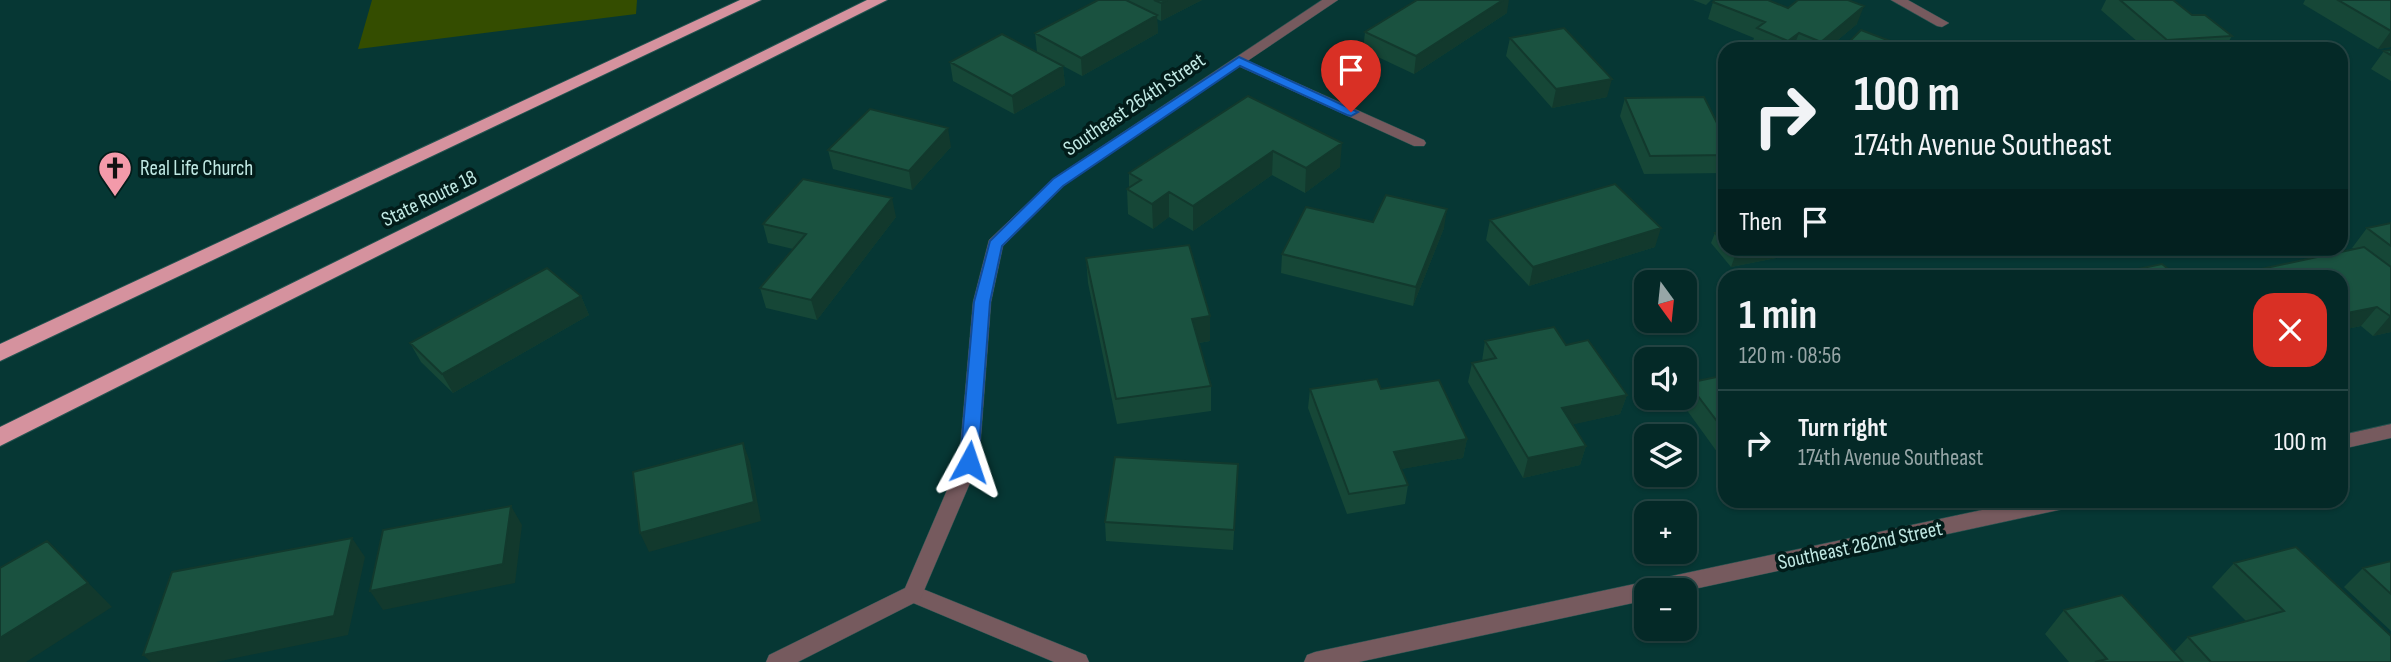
<!DOCTYPE html>
<html lang="en">
<head>
<meta charset="utf-8">
<style>
	:root { --surface:#042927; --page:#0d312f; --text:#f1f3f6; --muted:#97a6a7; --line:#254544 }
	body { margin:0; font-family:"Sofia Sans Condensed",sans-serif; background:var(--page); color:var(--text); height:100vh; display:flex; flex-direction:column; font-size:26px; white-space:nowrap }
	* { box-sizing:border-box; margin:0 }
	p { font-size:23px; color:var(--muted) }
	.icon { flex:none; width:38px; height:38px; fill:none; stroke:currentColor; stroke-width:2; stroke-linecap:round; stroke-linejoin:round }
	.map { position:relative; flex:1; overflow:hidden }
	.drawer { position:absolute; left:1718px; top:270px; width:630px; height:238px; display:flex; flex-direction:column; background:var(--surface); border-radius:21px; box-shadow:0 2px 5px #0004,0 0 0 2px var(--line) }
	.drawer>* { flex:none }
	.hud { position:absolute; left:1718px; top:42px; width:630px; height:214px; border-radius:21px; box-shadow:0 2px 5px #0004,0 0 0 2px var(--line); background:#042927; color:var(--text); overflow:hidden }
	.needle { width:46px; rotate:165deg }
	.tools { position:absolute; left:1634px; top:270px; display:grid; gap:14px }
	.tools a { display:grid; place-items:center; width:63px; height:63px; border-radius:14px; background:var(--surface); box-shadow:0 2px 5px #0004,0 0 0 2px var(--line); font-size:35px }
	.pin { position:absolute; display:grid; place-items:center; width:60px; height:60px; color:#fff; margin:-72px -30px; border-radius:50% 50% 50% 0; rotate:-45deg; box-shadow:0 0 7px #0007 }
	.pin .icon { rotate:45deg }
	.me { position:absolute; width:77px; margin:-38px; rotate:5deg; stroke-linejoin:round; filter:drop-shadow(0 0 5px #0008) }
	.turn { display:flex; align-items:center; gap:24px; height:147px; padding:0 21px; font-size:32px }
	.turn .icon { width:91px; height:91px; stroke-width:2.5 }
	.turn b { display:block; font-size:49px; line-height:60px }
	.then { display:flex; align-items:center; height:66px; padding:0 21px; background:#0003; gap:14px; font-size:26px }
	.round { display:grid; place-items:center; flex:none; width:74px; height:74px; border-radius:21px; background:var(--page) }
	.summary { display:flex; align-items:center; justify-content:space-between; height:119px; padding:0 21px }
	h1 { font-size:42px; font-weight:700; line-height:52px }
	ul { padding:0; list-style:none }
	li { display:flex; align-items:center; gap:21px; height:105px; padding:0 21px; border-top:2px solid var(--line) }
	li div { flex:1 }
	li b { display:block; font-size:26px }
	li em { font-style:normal }
	.map>svg:first-child { display:block }
	.green { fill:#344d00 }
	.lines { fill:none; stroke-linecap:round; stroke-linejoin:round }
	.minor-casing { stroke:#245350; stroke-width:1 }
	.tertiary-casing { stroke:#245350; stroke-width:1 }
	.motorway-casing { stroke:#245350; stroke-width:2 }
	.minor { fill:#765a5e; fill-rule:evenodd }
	.tertiary { fill:#765a5e; fill-rule:evenodd }
	.motorway { fill:#d5929e; fill-rule:evenodd }
	.wall { fill:#164737 }
	.shaded-wall { fill:#12392d }
	.building { fill:#1a5240; stroke:#12392d; stroke-width:2 }
	.route { fill:#1a73e8; stroke:#114b97; stroke-width:2 }
	.labels { text-anchor:middle; stroke-width:7; stroke-linejoin:round; paint-order:stroke }
	.street-label { font-size:21px; fill:#c0e8e3; stroke:#021c1a }
	.poi-label { font-size:21px; fill:#c0e8e3; stroke:#021c1a; text-anchor:start }
</style>
</head>
<body>
<div class="map">
<svg width="2391" height="662" viewBox="0 0 2391 662">
	<rect width="100%" height="100%" fill="#063734"/>
	<path class="green" d="M372,0H637L636,14L358,49Z"/>
	<g class="lines">
		<g class="minor-casing">
			<path id="minor" d="M1891,0H1908L1949,23L1942,27L1937,26Z
				M1239,57L1424,140L1426,143L1424,146H1414L1234,64L1232,61Z
				M2391,424V438L2342,449V435Z
				M2029,500H2078L2075,506L2068,508L1685,591L1647,590V600L1359,662H1304L1307,655L1315,652Z
				M913,585L1086,655L1089,662H1054L906,600L902,594L906,588Z"/>
		</g>
		<g class="tertiary-casing">
			<path id="tertiary" d="M1322,0H1338L1063,185L1003,246L991,302L979,462L920,600L798,662H766L769,655L905,588L959,462L973,302L989,240L1053,179Z"/>
		</g>
		<g class="motorway-casing">
			<path id="motorway" d="M740,0H761L0,361V344Z
				M867,0H887L0,446V427Z"/>
		</g>
		<use href="#minor" class="minor"/>
		<use href="#tertiary" class="tertiary"/>
		<use href="#motorway" class="motorway"/>
	</g>
	<path class="wall" d="M1098,0H1202L1161,21L1157,19L1158,33L1082,76L1037,52L1035,33Z
		M1693,0H1711L1706,5Z
		M2106,0H2173L2192,15L2232,36L2224,49H2146L2101,10Z
		M2305,0H2391V47L2378,49L2303,4Z
		M1713,2L1788,8L1857,24L1827,49H1758L1751,46L1754,38L1708,19Z
		M1507,13L1414,74L1363,50L1365,32Z
		M1510,38L1607,97L1552,108L1506,56Z
		M2391,50V81L2371,69L2384,51Z
		M950,62L1063,66L1065,85L1014,114L953,81Z
		M1248,96L1340,167L1305,193L1272,175L1193,231L1169,217L1153,229L1128,214L1127,189L1129,188V173Z
		M1625,98L1719,127H1726V173L1644,174L1620,116Z
		M951,147L912,190L833,169L828,150Z
		M896,217L817,320L766,308L760,288L793,249L768,243L763,224Z
		M1490,220L1655,247L1529,286L1486,240Z
		M1373,222L1444,228L1413,306L1281,273L1282,254Z
		M2391,223V332L2373,336L2361,326L2342,330V276H2255L2261,269L2354,249L2352,248L2367,228Z
		M1726,231V248H1789L1786,256L1731,267L1711,243L1715,233Z
		M1086,258L1210,341L1199,343L1211,386V411L1117,424L1088,283Z
		M581,296L589,315L453,393L421,362L410,343Z
		M1485,341L1566,345L1627,395L1620,414L1573,424L1586,446L1580,465L1523,478L1468,382L1472,363L1482,361Z
		M1726,375V455L1720,456L1681,402L1683,397H1685V391L1688,383Z
		M1310,389H1381L1467,439L1463,458L1401,469L1408,485L1405,504L1347,514L1308,408Z
		M1237,483L1233,550L1106,541L1105,522Z
		M2391,561V631L2344,587L2363,568Z
		M2234,563L2391,662H2069L2045,634L2064,610L2174,652L2188,637L2246,621L2212,587Z"/>
	<path class="shaded-wall" d="M1167,0H1202L1161,21V3Z
		M1503,0H1509L1507,13L1414,74L1416,56Z
		M1864,6L1857,24L1827,49H1819L1821,42Z
		M1157,15L1158,33L1082,76L1081,58Z
		M2391,31V47L2378,49Z
		M1799,33L1793,49H1785L1788,41Z
		M1063,66L1065,85L1014,114L1012,96Z
		M1612,79L1607,97L1552,108L1556,89Z
		M948,128L951,147L912,190L909,171Z
		M1342,143L1340,167L1305,193L1306,168Z
		M1273,151L1272,175L1193,231V206Z
		M1169,192V217L1153,229L1152,204Z
		M892,198L896,217L817,320L811,300Z
		M1447,209L1444,228L1413,306L1416,287Z
		M1661,228L1655,247L1529,286L1533,267Z
		M1775,248H1789L1786,256L1731,267L1735,256Z
		M581,296L589,315L453,393L442,374Z
		M2377,307L2361,326L2342,330V314Z
		M1210,316V341L1192,344V319Z
		M2390,316H2391V332L2373,336Z
		M1627,395L1620,414L1557,428L1562,408Z
		M1467,439L1463,458L1391,471L1394,452Z
		M743,443L750,462L761,521L649,552L640,533Z
		M1726,444V455L1720,456Z
		M1586,446L1580,465L1523,478L1528,458Z
		M511,506L522,525L515,583L383,610L370,591Z
		M352,538L365,557L348,635L216,662H151L143,655Z
		M47,541L112,607L26,662H0V638Z"/>
	<path class="building" d="M1098,0H1126L1157,15L1081,58L1035,33Z
		M1154,0H1167L1161,3Z
		M1417,0H1503L1416,56L1365,32Z
		M1715,0H1768L1788,8L1798,0H1848L1864,6L1821,42L1799,33L1788,41L1757,28L1765,22L1713,2Z
		M2120,0H2173L2192,15H2205L2232,36L2167,40Z
		M2338,0H2391V31Z
		M1564,28L1612,79L1556,89L1510,38Z
		M1861,30L1903,46L1900,49H1842Z
		M1002,34L1063,66L1012,96L950,62Z
		M2391,50V55L2384,51Z
		M1248,96L1342,143L1306,168L1273,151L1193,206L1169,192L1152,204L1127,189L1141,180L1129,173Z
		M1704,97L1719,127H1726V155L1650,156L1625,98Z
		M870,109L948,128L909,171L828,150Z
		M803,179L892,198L811,300L760,288L806,234L763,224Z
		M1615,184L1661,228L1533,267L1490,220Z
		M1386,195L1447,209L1416,287L1282,254L1306,207L1373,222Z
		M2391,223V246L2367,228Z
		M1726,231V245L1715,233Z
		M1189,245L1210,316L1192,319L1211,386L1116,399L1086,258Z
		M2364,247L2391,267V316H2390L2377,307L2342,314V276H2271L2261,269Z
		M1728,248H1775L1735,256Z
		M2162,264L2177,276H2104Z
		M547,268L581,296L442,374L410,343Z
		M1554,327L1566,345L1588,340L1627,395L1562,408L1586,446L1528,458L1472,363L1496,358L1485,341Z
		M1726,375V433L1688,383Z
		M1377,379L1381,389L1439,380L1467,439L1394,452L1408,485L1349,494L1310,389Z
		M743,443L754,502L640,533L633,472Z
		M1115,457L1238,464L1234,530L1105,522Z
		M511,506L503,564L370,591L383,530Z
		M352,538L334,616L143,655L172,572Z
		M47,541L88,583L0,638V568Z
		M2296,547L2391,636V662H2211L2188,637L2284,611L2234,563Z
		M2391,561V594L2363,568Z
		M2122,595L2183,662H2095L2107,659L2064,610Z"/>
	<path class="route" d="M1239,57L1358,112L1351,116L1347,115L1240,66L1063,186L1002,246L990,302L978,462L975,467H963L960,462L974,302L990,241L1053,179Z"/>
	<defs>
		<g id="church-pin" transform="scale(1.75)"><path d="M0 17L-7.5 6A9.5 9.5 0 1 1 7.5 6Z" fill="#f39aaa" stroke="#021c1a"/><path d="M-1.2-6h2.4v3.5h3.3v2.4h-3.3V6h-2.4V-.1h-3.3v-2.4h3.3Z" fill="#111"/></g>
	</defs>
	<g fill-rule="evenodd">
		<use href="#church-pin" x="115" y="168"/>
	</g>
	<g class="labels">
		<g class="street-label">
			<text transform="translate(1134 104) rotate(-34)" y="7">Southeast 264th Street</text>
			<text transform="translate(429 198) rotate(-26)" y="7">State Route 18</text>
			<text transform="translate(1860 545) rotate(-12)" y="7">Southeast 262nd Street</text>
		</g>
		<g class="poi-label">
			<text x="140" y="175">Real Life Church</text>
		</g>
	</g>
</svg>
<div class="tools">
<a><svg class="needle" viewBox="-14 -14 28 28"><path d="M0-13l5 13h-10z" fill="#e53935"/><path d="M0 13l5-13h-10z" fill="#97a6a7"/></svg></a>
<a><svg class="icon" aria-label="sound" viewBox="0 0 24 24"><path d="M4 9h4l5-4v14l-5-4H4zM17 9q2 3 0 6"/></svg></a>
<a><svg class="icon" aria-label="layers" viewBox="0 0 24 24"><path d="M12 4l9 5-9 5-9-5zM3 14l9 5 9-5"/></svg></a>
<a>+</a>
<a>−</a>
</div>
<div class="pin" style="left:1351px;top:112px;background:#d93025"><svg class="icon" aria-label="arrive" viewBox="0 0 24 24"><path d="M6 21V4h12l-3 4 3 4H6"/></svg></div>
<svg class="me" style="left:969px;top:462px" viewBox="-20 -20 40 40"><path d="M0-17L14 15 0 8-14 15z" fill="#1a73e8" stroke="#fff" stroke-width="4"/></svg>
<div class="hud">
<div class="turn"><svg class="icon" aria-label="right" viewBox="0 0 24 24"><path d="M7 20v-9h11M14 6l5 5-5 5"/></svg><div><b>100 m</b>174th Avenue Southeast</div></div>
<div class="then">Then<svg class="icon" aria-label="arrive" viewBox="0 0 24 24"><path d="M6 21V4h12l-3 4 3 4H6"/></svg></div>
</div>
<section class="drawer">
<div class="summary"><div><h1>1 min</h1><p>120 m · 08:56</p></div><a class="round" style="background:#d93025;color:#fff"><svg class="icon" aria-label="close" viewBox="0 0 24 24"><path d="M6 6l12 12M18 6L6 18"/></svg></a></div>
<ul>
<li><svg class="icon" aria-label="right" viewBox="0 0 24 24"><path d="M7 20v-9h11M14 6l5 5-5 5"/></svg><div><b>Turn right</b><p>174th Avenue Southeast</p></div><em>100 m</em></li>
</ul>
</section>
</div>
</body>
</html>
